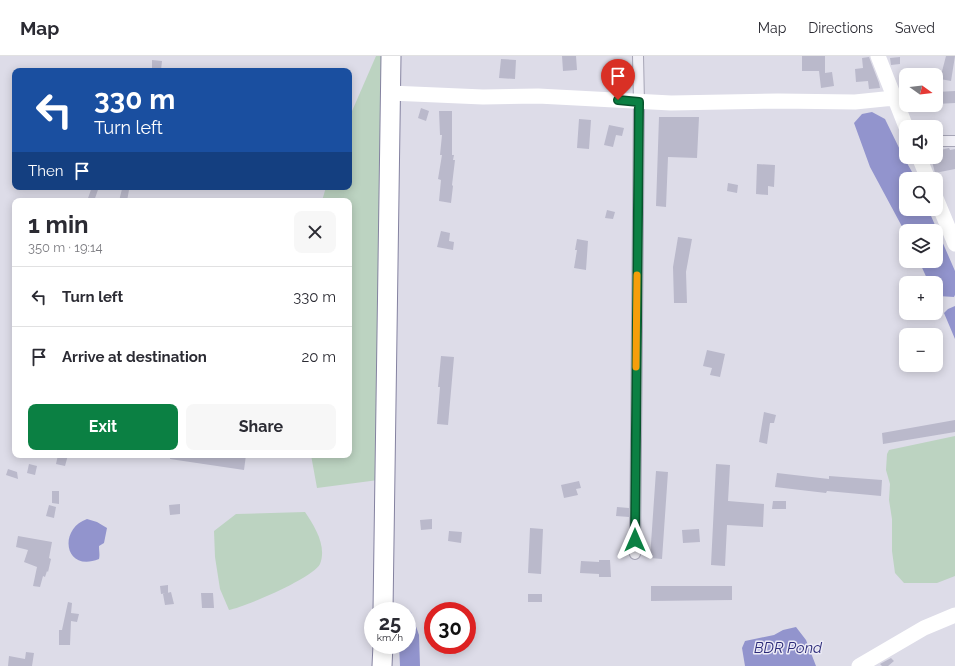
<!DOCTYPE html>
<html lang="en">
<head>
<meta charset="utf-8">
<style>
	:root { --surface:#fff; --page:#f7f7f7; --text:#2b2b33; --muted:#7c7c81; --line:#e1e1e2; --accent:#0b8043 }
	body { margin:0; font-family:Raleway,sans-serif; background:var(--page); color:var(--text); height:100vh; display:flex; flex-direction:column; font-size:15px; white-space:nowrap }
	* { box-sizing:border-box; margin:0 }
	p { font-size:13px; color:var(--muted) }
	.icon { flex:none; width:22px; height:22px; fill:none; stroke:currentColor; stroke-width:2; stroke-linecap:round; stroke-linejoin:round }
	.map { position:relative; flex:1; overflow:hidden }
	.drawer { position:absolute; left:12px; top:142px; width:340px; height:260px; display:flex; flex-direction:column; background:var(--surface); border-radius:8px; box-shadow:0 2px 10px #0003 }
	.drawer>* { flex:none }
	.top-card { position:absolute; left:12px; top:12px; width:340px; height:122px; border-radius:8px; box-shadow:0 2px 10px #0003; background:#1a4fa0; color:#fff; overflow:hidden }
	.needle { width:26px; rotate:105deg }
	.tools { position:absolute; left:899px; top:12px; display:grid; gap:8px }
	.tools a { display:grid; place-items:center; width:44px; height:44px; border-radius:8px; background:var(--surface); box-shadow:0 2px 10px #0003; font-size:20px }
	.speed { position:absolute; left:364px; top:546px; display:flex; gap:8px; font-size:20px; font-weight:700; text-align:center }
	.speed>* { display:grid; place-content:center; width:52px; height:52px; border-radius:50%; background:var(--surface); box-shadow:0 2px 10px #0003; line-height:1 }
	.speed small { font-size:10px; font-weight:400 }
	.speed .limit { border:6px solid #d22; background:#fff; color:#111 }
	.pin { position:absolute; display:grid; place-items:center; width:34px; height:34px; color:#fff; margin:-41px -17px; border-radius:50% 50% 50% 0; rotate:-45deg; box-shadow:0 0 4px #0007 }
	.pin .icon { rotate:45deg }
	.me { position:absolute; width:44px; margin:-22px; rotate:0deg; stroke-linejoin:round; filter:drop-shadow(0 0 3px #0008) }
	.turn { display:flex; align-items:center; gap:14px; height:84px; padding:0 16px; font-size:18px }
	.turn .icon { width:52px; height:52px; stroke-width:2.5 }
	.turn b { display:block; font-size:28px; line-height:34px }
	.then { display:flex; align-items:center; height:38px; padding:0 16px; background:#0003; gap:8px; font-size:15px }
	.round { display:grid; place-items:center; flex:none; width:42px; height:42px; border-radius:8px; background:var(--page) }
	.overview { display:flex; align-items:center; justify-content:space-between; height:68px; padding:0 16px }
	h1 { font-size:24px; font-weight:700; line-height:30px }
	.cta { display:flex; gap:8px; margin-top:auto; padding:8px 16px }
	.cta a { flex:1; height:46px; border-radius:8px; background:var(--accent); color:#fff; font-size:16px; font-weight:700; line-height:46px; text-align:center }
	.cta a+a { background:var(--page); color:var(--text) }
	ul { padding:0; list-style:none }
	li { display:flex; align-items:center; gap:12px; height:60px; padding:0 16px; border-top:1px solid var(--line) }
	li div { flex:1 }
	li b { display:block; font-size:15px }
	li em { font-style:normal }
	header { display:flex; align-items:center; gap:24px; box-sizing:border-box; height:56px; padding:0 20px; background:var(--surface); border-bottom:1px solid var(--line) }
	header strong { font-size:19px }
	nav { display:flex; gap:22px; margin-inline-start:auto; font-size:14px }
	.map>svg:first-child { display:block }
	.green { fill:#bcd3c1 }
	.water { fill:#9294cd }
	.building { fill:#bab9cb }
	.lines { fill:none; stroke-linecap:round; stroke-linejoin:round }
	.street-casing { stroke:#a6a5b6; stroke-width:12 }
	.highway-casing { stroke:#8482a0; stroke-width:21 }
	.street { stroke:#f0eff6; stroke-width:10 }
	.secondary { stroke:#fff; stroke-width:15 }
	.highway { stroke:#fff; stroke-width:19 }
	.route-casing { stroke:#07532c; stroke-width:10 }
	.route { stroke:#0b8043; stroke-width:7 }
	.slow { stroke:#f59e0b; stroke-width:7 }
	.labels { text-anchor:middle; stroke-width:3; stroke-linejoin:round; paint-order:stroke }
	.water-label { font-size:15px; font-style:italic; fill:#2b2a78; stroke:#ecebf6 }
</style>
</head>
<body>
<header>
<strong>Map</strong>
<nav><a>Map</a><a>Directions</a><a>Saved</a></nav>
</header>
<div class="map">
<svg width="955" height="610" viewBox="0 0 955 610">
	<rect width="100%" height="100%" fill="#dddce8"/>
	<path class="green" d="M376,0H391L386,423L317,432L311,399H349V145H322L326,131H349V62Z
		M955,380V520L937,527H904L895,517L892,495V463L889,444L890,428L886,414L887,398L889,394Z
		M305,456C315,471 327,490 320,508C313,522 245,551 229,554L220,533L215,501L214,475L236,458Z"/>
	<path class="water" d="M872,56L885,63L903,100L916,123H906V153H928L955,215V239L954,241L938,240L936,238V227H929L919,205H936V175H906V178L870,111L854,67L862,58Z
		M955,250V283L944,257L948,253Z
		M87,463L97,466L107,472L104,487L99,490C99,495 100,499 99,503C64,517 58,473 87,463Z
		M407,555L411,556L419,579L420,610H400L399,589H407Z
		M796,571L806,584L816,610H745L742,592L745,585L774,579L783,574Z"/>
	<path class="building" d="M562,0H576L577,14L563,15Z
		M802,0H825V17L832,16L834,30L821,32L819,15H802Z
		M946,0H955L951,25L940,23Z
		M869,1L879,27L880,32L869,33L868,25L856,26L855,13L863,12L862,2Z
		M900,1V8L891,9L890,2Z
		M501,3L516,4L515,23L499,22Z
		M152,4L162,5L161,14L152,13Z
		M618,7L632,10L629,30L614,27Z
		M955,35V47L936,48V36Z
		M421,52L429,55L426,65L418,62Z
		M439,55H452V99H454L453,104H455L452,129L453,130L451,147L439,145L441,124L438,123L442,99H440L442,79H440Z
		M659,61H699L697,102L668,101L666,151L656,150Z
		M579,63L591,64L589,93L577,92Z
		M609,69L624,72L622,80L616,79L613,91L604,89Z
		M949,92L950,94L955,93V113L935,117L931,101H936V95Z
		M757,108L775,109L774,131L768,130V139L756,138Z
		M728,127L738,129L737,137L727,135Z
		M92,131H99L94,145H87Z
		M122,133L129,134L127,145H119Z
		M607,154L615,156L613,163L605,162Z
		M441,175L450,177L449,185L454,186L453,194L437,191Z
		M678,181L692,183L686,216L687,247H674L673,211Z
		M577,183L588,185L586,214L574,212L577,194H575Z
		M707,294L725,298L720,321L710,319L712,312L703,310Z
		M441,300L454,301L448,369L437,368L440,331H438Z
		M764,356L776,359L774,367H770L767,388L759,386Z
		M955,364V376L883,388L882,377Z
		M58,399H68L65,410L56,408Z
		M170,399H246L244,414L170,403Z
		M29,408L37,410L35,419L27,417Z
		M716,408L730,409L728,445L764,448L763,471L727,469L725,510L711,509Z
		M8,413L17,416L18,423L6,419Z
		M656,415L668,416L662,503L650,502Z
		M777,417L829,423V420L882,424L881,440L827,435L826,437L775,431Z
		M579,425L581,432L576,433L578,439L564,442L561,429Z
		M52,435H59V448L52,447Z
		M773,445H786V453H772Z
		M180,448V458L170,459L169,449Z
		M49,449L56,451L54,462L46,460Z
		M617,451L629,452V461L616,460Z
		M432,463V473L421,474L420,464Z
		M530,472L543,473L541,518L528,517Z
		M699,473L700,486L683,487L682,474Z
		M449,475L462,476L461,487L448,485Z
		M18,480L52,486L49,502L51,503L48,516L47,515L45,521L43,520L40,531L33,530L37,511L24,506L28,494L16,491Z
		M599,504H610L611,521H599V518L580,517L581,505L599,506Z
		M168,529V537L161,538L160,530Z
		M651,530H732V544L651,545Z
		M171,536L174,548L165,549L163,538Z
		M201,537H213L214,552H202Z
		M528,538H542V546H528Z
		M68,546L72,547L71,557L79,558L77,566L71,565L70,589H59V574H62Z
		M26,596L34,597L32,610H8L9,600L25,603Z
		M891,602L894,605L888,610H882L880,608Z"/>
	<g class="lines">
		<g class="street-casing">
			<path id="street" d="M936,85H955
				M635,498L639,46L638,0"/>
		</g>
		<g class="highway-casing">
			<path id="highway" d="M383,555L391,0
				M382,610L383,589"/>
		</g>
		<use href="#street" class="street"/>
		<path class="secondary" d="M878,0L906,71
			M390,37L483,41L538,40L671,47L778,45L855,46L894,42
			M919,101L928,123
			M936,142L955,188
			M859,610L924,572L955,559"/>
		<use href="#highway" class="highway"/>
	</g>
	<g class="lines">
		<g class="route-casing">
			<path id="route" d="M618,44L639,46L635,484"/>
		</g>
		<use href="#route" class="route"/>
		<path class="slow" d="M636,311L637,219"/>
	</g>
	<g class="labels">
		<g class="water-label">
			<text x="788" y="597">BDR Pond</text>
		</g>
	</g>
</svg>
<div class="tools">
<a><svg class="needle" viewBox="-14 -14 28 28"><path d="M0-13l5 13h-10z" fill="#e53935"/><path d="M0 13l5-13h-10z" fill="#7c7c81"/></svg></a>
<a><svg class="icon" aria-label="sound" viewBox="0 0 24 24"><path d="M4 9h4l5-4v14l-5-4H4zM17 9q2 3 0 6"/></svg></a>
<a><svg class="icon" aria-label="search" viewBox="0 0 24 24"><circle cx="10" cy="10" r="6"/><path d="M15 15l6 6"/></svg></a>
<a><svg class="icon" aria-label="layers" viewBox="0 0 24 24"><path d="M12 4l9 5-9 5-9-5zM3 14l9 5 9-5"/></svg></a>
<a>+</a>
<a>−</a>
</div>
<div class="speed"><div>25<small>km/h</small></div><div class="limit">30</div></div>
<div class="pin" style="left:618px;top:44px;background:#d93025"><svg class="icon" aria-label="arrive" viewBox="0 0 24 24"><path d="M6 21V4h12l-3 4 3 4H6"/></svg></div>
<svg class="me" style="left:635px;top:484px" viewBox="-20 -20 40 40"><path d="M0-17L14 15 0 8-14 15z" fill="#0b8043" stroke="#fff" stroke-width="4"/></svg>
<div class="top-card">
<div class="turn"><svg class="icon" aria-label="left" viewBox="0 0 24 24"><path d="M17 20v-9H6M10 6l-5 5 5 5"/></svg><div><b>330 m</b>Turn left</div></div>
<div class="then">Then<svg class="icon" aria-label="arrive" viewBox="0 0 24 24"><path d="M6 21V4h12l-3 4 3 4H6"/></svg></div>
</div>
<section class="drawer">
<div class="overview"><div><h1>1 min</h1><p>350 m · 19:14</p></div><a class="round"><svg class="icon" aria-label="close" viewBox="0 0 24 24"><path d="M6 6l12 12M18 6L6 18"/></svg></a></div>
<ul>
<li><svg class="icon" aria-label="left" viewBox="0 0 24 24"><path d="M17 20v-9H6M10 6l-5 5 5 5"/></svg><div><b>Turn left</b></div><em>330 m</em></li>
<li><svg class="icon" aria-label="arrive" viewBox="0 0 24 24"><path d="M6 21V4h12l-3 4 3 4H6"/></svg><div><b>Arrive at destination</b></div><em>20 m</em></li>
</ul>
<div class="cta"><a>Exit</a><a>Share</a></div>
</section>
</div>
</body>
</html>
